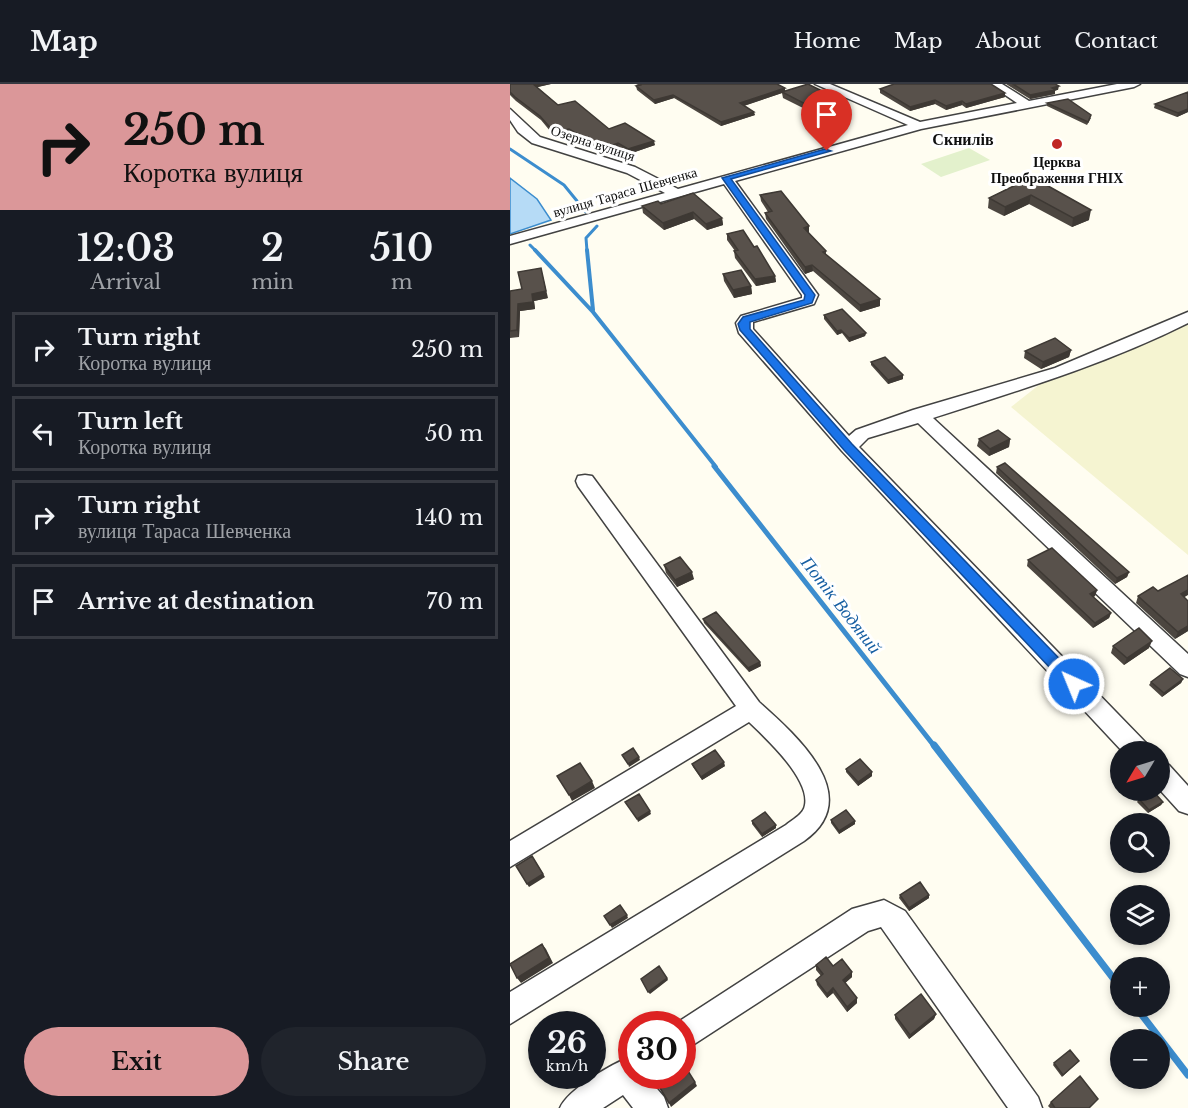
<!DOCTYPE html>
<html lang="en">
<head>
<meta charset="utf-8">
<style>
	:root { --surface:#171b24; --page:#20242c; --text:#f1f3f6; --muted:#9ea1a6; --line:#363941; --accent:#db9799 }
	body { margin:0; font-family:"Libre Baskerville",serif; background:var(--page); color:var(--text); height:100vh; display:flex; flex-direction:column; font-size:22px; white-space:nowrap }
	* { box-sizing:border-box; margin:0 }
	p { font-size:20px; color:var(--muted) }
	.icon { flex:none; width:33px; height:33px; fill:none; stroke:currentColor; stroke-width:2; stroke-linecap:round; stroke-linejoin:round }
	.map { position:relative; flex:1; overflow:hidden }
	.details { display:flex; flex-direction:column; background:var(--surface); width:510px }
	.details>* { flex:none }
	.top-card { background:#db9799; color:#111; overflow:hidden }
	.needle { width:39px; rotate:232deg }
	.fabs { position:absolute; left:600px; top:657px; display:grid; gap:12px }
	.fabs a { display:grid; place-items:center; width:60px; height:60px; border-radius:50%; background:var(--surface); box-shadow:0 3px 9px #0003; font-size:30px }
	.speed { position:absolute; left:18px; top:927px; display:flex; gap:12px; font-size:30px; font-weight:700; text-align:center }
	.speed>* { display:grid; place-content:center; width:78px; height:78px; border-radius:50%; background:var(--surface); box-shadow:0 3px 9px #0003; line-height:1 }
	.speed small { font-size:15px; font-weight:400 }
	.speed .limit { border:9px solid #d22; background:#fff; color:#111 }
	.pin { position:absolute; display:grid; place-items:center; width:51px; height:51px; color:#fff; margin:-62px -26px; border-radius:50% 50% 50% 0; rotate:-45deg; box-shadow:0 0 6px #0007 }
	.pin .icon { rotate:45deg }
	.me { position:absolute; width:66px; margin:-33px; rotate:316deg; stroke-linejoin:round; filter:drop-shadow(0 0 4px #0008) }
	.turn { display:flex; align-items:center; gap:21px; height:126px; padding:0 24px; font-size:27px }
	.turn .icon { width:78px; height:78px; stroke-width:2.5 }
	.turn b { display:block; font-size:42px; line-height:51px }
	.eta { display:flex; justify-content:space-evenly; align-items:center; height:102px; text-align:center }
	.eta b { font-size:36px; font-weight:600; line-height:42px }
	.cta { display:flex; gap:12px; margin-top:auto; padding:12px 24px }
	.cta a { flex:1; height:69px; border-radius:36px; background:var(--accent); color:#111; font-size:24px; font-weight:600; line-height:69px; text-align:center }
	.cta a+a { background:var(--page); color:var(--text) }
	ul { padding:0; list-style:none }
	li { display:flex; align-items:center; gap:18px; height:75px; margin:0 12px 9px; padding:0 12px; border:3px solid var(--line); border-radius:0px }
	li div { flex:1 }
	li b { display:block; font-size:22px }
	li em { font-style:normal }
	header { display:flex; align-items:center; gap:36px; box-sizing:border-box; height:84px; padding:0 30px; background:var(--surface); border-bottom:2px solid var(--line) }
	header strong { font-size:28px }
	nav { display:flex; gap:33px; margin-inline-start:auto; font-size:21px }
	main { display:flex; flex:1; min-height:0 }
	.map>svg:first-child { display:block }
	.farmland { fill:#f5f4d1 }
	.pitch { fill:#e3f1cc }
	.water { fill:#b6dbf6; stroke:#3c8dce; stroke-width:1.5 }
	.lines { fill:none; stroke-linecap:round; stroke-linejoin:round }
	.stream-far3 { stroke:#3c8dce; stroke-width:3 }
	.stream-far2 { stroke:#3c8dce; stroke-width:4 }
	.stream-far1 { stroke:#3c8dce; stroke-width:5 }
	.stream { stroke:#3c8dce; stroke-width:7 }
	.minor-casing { stroke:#424242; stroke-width:3 }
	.minor { fill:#fff; fill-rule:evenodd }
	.wall { fill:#4c4640 }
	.shaded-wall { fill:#3e3934 }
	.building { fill:#58514b; stroke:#3e3934; stroke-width:1.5 }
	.route { fill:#1a73e8; stroke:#114b97; stroke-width:1.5 }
	.poi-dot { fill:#c02627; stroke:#fff; stroke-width:2 }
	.labels { text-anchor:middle; stroke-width:6; stroke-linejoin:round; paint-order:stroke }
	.far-street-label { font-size:14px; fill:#0f0f0f; stroke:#fff }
	.far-poi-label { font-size:14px; font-weight:bold; fill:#0f0f0f; stroke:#fff }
	.far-quarter-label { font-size:16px; font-weight:bold; fill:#0f0f0f; stroke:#fff }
	.water-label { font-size:18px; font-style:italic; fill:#175fa2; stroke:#fff }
</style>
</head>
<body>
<header>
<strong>Map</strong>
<nav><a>Home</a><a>Map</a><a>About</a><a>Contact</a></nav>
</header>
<main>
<section class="details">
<div class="top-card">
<div class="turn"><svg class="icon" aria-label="right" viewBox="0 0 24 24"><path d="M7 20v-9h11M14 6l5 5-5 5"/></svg><div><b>250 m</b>Коротка вулиця</div></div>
</div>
<div class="eta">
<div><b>12:03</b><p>Arrival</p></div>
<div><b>2</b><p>min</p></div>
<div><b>510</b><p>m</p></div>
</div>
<ul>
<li><svg class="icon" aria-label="right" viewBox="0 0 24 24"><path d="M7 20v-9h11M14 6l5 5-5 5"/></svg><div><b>Turn right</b><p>Коротка вулиця</p></div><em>250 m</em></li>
<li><svg class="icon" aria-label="left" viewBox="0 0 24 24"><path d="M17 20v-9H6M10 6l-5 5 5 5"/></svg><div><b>Turn left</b><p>Коротка вулиця</p></div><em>50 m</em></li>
<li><svg class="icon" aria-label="right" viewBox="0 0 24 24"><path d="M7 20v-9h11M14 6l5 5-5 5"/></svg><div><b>Turn right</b><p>вулиця Тараса Шевченка</p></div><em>140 m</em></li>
<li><svg class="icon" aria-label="arrive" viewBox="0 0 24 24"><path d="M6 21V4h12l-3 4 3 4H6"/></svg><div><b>Arrive at destination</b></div><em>70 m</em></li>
</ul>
<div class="cta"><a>Exit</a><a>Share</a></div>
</section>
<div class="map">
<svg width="678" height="1024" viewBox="0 0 678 1024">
	<rect width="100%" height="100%" fill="#fffdf1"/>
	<path class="farmland" d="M678,228V471L501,323L534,297Z"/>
	<path class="pitch" d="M459,64L480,76L431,93L411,80Z"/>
	<path class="water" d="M0,94L27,115L41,136L0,150Z"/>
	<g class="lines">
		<path class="stream-far3" d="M0,65L54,101L76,128
			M20,161L26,167
			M77,167L76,154L87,142"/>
		<path class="stream-far2" d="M25,166L83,228L206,383
			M77,166L83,226"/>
		<path class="stream-far1" d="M204,382L425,663"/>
		<path class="stream" d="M424,661L610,903
			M625,922L678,991"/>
		<g class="minor-casing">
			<path id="minor" d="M305,0H320L410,38L507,19L479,0H492L519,17L607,0H630L624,3L411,45L225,97L308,211L304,220L243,238V245L339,352L346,346L403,326L545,284L678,228V239C596,280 510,306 423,334L678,570V593L670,590L408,339L358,354L349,363L638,661L641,668H613L332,367L229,249L226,239L231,232L292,214V211L214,100L0,160V152L155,109L117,89L22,59L8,48L0,36V25L30,53L125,83L168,105L398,41Z
				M75,391L82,392L249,618C287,652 356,713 294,757L0,940V908L276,741C282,736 294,730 295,721C300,695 257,655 239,638L0,783V757L226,622L68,402L66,397L68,392Z
				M650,678L659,681L678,702V730L669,727L650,706Z
				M374,816L395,827L528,1013L532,1024H498L371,843L358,847L172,968V940H165L342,825Z
				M122,972V992H136L154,1013L158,1024H123L113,1011L93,1024H50C58,1005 102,980 122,972Z"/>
		</g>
		<use href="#minor" class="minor"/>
	</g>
	<path class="wall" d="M0,0H41L27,3L48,21L99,45L145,61L119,70L109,64L94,69L60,49L45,53L31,36L6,17L0,11Z
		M126,0H267L275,8L326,14V19L301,28L273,14L272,9L234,22L245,31L211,42L164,14L145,20L127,6L126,2L128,1Z
		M496,0H545L548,6H545V10L520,15Z
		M370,5L495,13L456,24L452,21L436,26L425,20L400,27L370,9Z
		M678,8V28L667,33L644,24L645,20Z
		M537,19L581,34L577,41L537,22Z
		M522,93L579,136L562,143L519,120L494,132L478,124L479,114Z
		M250,111L299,149L316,167V171L370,222L350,228L303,187L295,190L256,135L255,129L258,128L251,117Z
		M151,120L212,134L213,141L197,146L184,135L154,146L133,129L132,122Z
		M217,150L265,192L266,198L246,202L225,174L224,167H225L217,156Z
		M213,190L241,202L242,210L224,214L214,197Z
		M0,207L38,214L24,217L25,225L10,227L9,253L0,254Z
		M314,231L356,249L355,252L339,258L332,249L327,251L314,235Z
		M561,266L559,273L531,285L514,274L515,267Z
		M361,278L393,291V295L378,300L361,281Z
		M469,355H500L499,363L479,372L467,362Z
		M487,383L619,488L617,493L605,500L486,389Z
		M518,476L587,506L585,512L583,513L601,529L599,534L583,544L517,482Z
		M154,481L184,495L167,503L156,489Z
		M648,507L674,513L678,517V547L665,555L626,519L628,512Z
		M193,535L250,578L251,582L239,588L194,539Z
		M603,562L639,564L614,581L601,569Z
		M673,595L671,599L652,613L639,601L641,598Z
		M182,680L215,682L192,696L183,683Z
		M336,685L362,688V692L348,702L336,688Z
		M629,715L653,718L651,721L638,729L627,718Z
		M321,736L345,740L329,750L321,739Z
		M242,737L266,744L252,753L242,740Z
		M390,811H419V814L399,827L389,814Z
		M306,881L323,882L342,893L335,899L347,919L337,928L323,909L317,914L307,901L306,896L311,892L306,886Z
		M426,930L424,935L399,955L385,935V931Z
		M569,977L552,993L543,981L544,979Z
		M541,1018L579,1024H540L538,1022Z"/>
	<path class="shaded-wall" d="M23,0H41L24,4Z
		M549,2L548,6H545V10L520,15V11Z
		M275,4V8L230,23V19Z
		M495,9V13L456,24V20Z
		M163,11L164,14L145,20L144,16Z
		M326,14V19L301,28V23Z
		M425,16V20L400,27V23Z
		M452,17V21L436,26V22Z
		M678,25V28L667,33L668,29Z
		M244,28L245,31L211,42V38Z
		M59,45L60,49L45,53L44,48Z
		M144,57L145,61L119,70L118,65Z
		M108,59L109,64L94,69L93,65Z
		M521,111L519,120L494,132L495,123Z
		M581,126L579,136L562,143L563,134Z
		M183,128L184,135L154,146L153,139Z
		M212,134L213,141L197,146L196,140Z
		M299,142V149L294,144Z
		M302,181L303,187L295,190V183Z
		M31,184L38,214L24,217L25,225L10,227L9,253L7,246L8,220L22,210Z
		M265,192L266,198L246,202L245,195Z
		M241,202L242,210L224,214L223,206Z
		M370,215V222L350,228V221Z
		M331,246L332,249L327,251V247Z
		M356,249L355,252L339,258V254Z
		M561,266L559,273L531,285L533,278Z
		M393,291V295L378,300V296Z
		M500,355L499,363L479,372L480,365Z
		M182,488L184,495L167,503L165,496Z
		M619,488L617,493L605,500L607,494Z
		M587,506L585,512L578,516L580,510Z
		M678,506V511L668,517L671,510Z
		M601,529L599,534L583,544L585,539Z
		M678,542V547L665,555L668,548Z
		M642,557L639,564L614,581L617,574Z
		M250,578L251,582L239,588L238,584Z
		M673,595L671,599L652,613L654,609Z
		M129,673L130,676L119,683L118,680Z
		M214,678L215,682L192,696L191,693Z
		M362,688V692L348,702V698Z
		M82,697L85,704L62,717L59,711Z
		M653,718L651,721L638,729L639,726Z
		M140,727L141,730L128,738L127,735Z
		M345,737V740L329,750V747Z
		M266,741V744L252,753V750Z
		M24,775L35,793L19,803L17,800Z
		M419,811V814L399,827V824Z
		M117,831L118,834L102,844L100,841Z
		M32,860L36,865L43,879L11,899L7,894Z
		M342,888V893L333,901V896Z
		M157,894L158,896L140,910L138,908Z
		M323,904V909L317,914V910Z
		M347,914V919L337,928V923Z
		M426,930L424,935L399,955L400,951Z
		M185,998L187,1002L161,1023L159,1019Z"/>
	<path class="building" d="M0,0H23L48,21L65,17L99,45L115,39L144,57L118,65L108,59L93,65L59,45L44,48L30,32L5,13L0,8Z
		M131,0H267L275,4L230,19L244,28L211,38L163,11L144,16L126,2L131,1Z
		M298,0L326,14L301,23L272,8Z
		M384,0H481L495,9L456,20L452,17L436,22L425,16L400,23L370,5Z
		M503,0H545L549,2L542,4L545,6L520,11Z
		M678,8V25L668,29L645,20Z
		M558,15L581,31L578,38L537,19Z
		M522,93L581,126L563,134L521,111L495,123L479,114Z
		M271,107L299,142L294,144L316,167L313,168L370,215L350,221L302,181L295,183L255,129L262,127L250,111Z
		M183,109L212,134L196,140L183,128L153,139L132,122L148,117L151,120Z
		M233,146L244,163L247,162L265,192L245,195L224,167L228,166L217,150Z
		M31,184L36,207L22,210L23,218L8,220L7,246L0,247V207L12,205L8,188Z
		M231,186L241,202L223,206L213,190Z
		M332,225L356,249L339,254L331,246L327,247L314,231Z
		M545,254L561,266L533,278L515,267Z
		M375,273L393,291L378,296L361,278Z
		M488,346L500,355L480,365L469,355Z
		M495,379L619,488L607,494L487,383Z
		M542,464L587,506L580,510L601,529L585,539L518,476Z
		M170,473L182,488L165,496L154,481Z
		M678,491V506L671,510L678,517V542L668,548L628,512L643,503L648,507Z
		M206,528L250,578L238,584L193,535Z
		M629,544L642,557L617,574L603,562Z
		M660,584L673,595L654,609L641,598Z
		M123,664L129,673L118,680L112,671Z
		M205,666L214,678L191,693L182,680Z
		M350,675L362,688L348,698L336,685Z
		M70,679L82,697L59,711L47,692Z
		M642,706L653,718L639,726L629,715Z
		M129,710L140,727L127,735L115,718Z
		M336,726L345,737L329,747L321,736Z
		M255,728L266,741L252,750L242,737Z
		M22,772L33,790L17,800L6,782Z
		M410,798L419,811L399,824L390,811Z
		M110,821L117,831L100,841L94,832Z
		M32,860L39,874L7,894L0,880Z
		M316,873L323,882L332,875L342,888L333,896L347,914L337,923L323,904L317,910L306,896L313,890L306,881Z
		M149,882L157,894L138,908L131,895Z
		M411,910L426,930L400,951L385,931Z
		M560,966L569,977L553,991L544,979Z
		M172,979H173L185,998L159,1019L147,999L157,992H172Z
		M570,992L588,1015L579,1024H545L541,1018Z"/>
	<path class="route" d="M315,65L321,67L221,95L305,211L302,219L240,238V245L342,360L570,596L572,600L570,604H559L334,366L230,246L228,240L233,233L294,216L295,211L212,94Z"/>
	<circle class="poi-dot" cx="547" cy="60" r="6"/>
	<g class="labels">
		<g class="far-street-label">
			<text transform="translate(83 59) rotate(18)" y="5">Озерна вулиця</text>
			<text transform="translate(115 108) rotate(-16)" y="5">вулиця Тараса Шевченка</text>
		</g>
		<g class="far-poi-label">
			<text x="547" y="83">Церква<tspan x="547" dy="16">Преображення ГНІХ</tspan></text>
		</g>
		<g class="far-quarter-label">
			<text x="453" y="61">Скнилів</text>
		</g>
		<g class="water-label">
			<text transform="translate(331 521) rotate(52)" y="6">Потік Водяний</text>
		</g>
	</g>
</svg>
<div class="fabs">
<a><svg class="needle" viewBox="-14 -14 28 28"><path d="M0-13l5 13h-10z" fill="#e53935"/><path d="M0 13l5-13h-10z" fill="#9ea1a6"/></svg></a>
<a><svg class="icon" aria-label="search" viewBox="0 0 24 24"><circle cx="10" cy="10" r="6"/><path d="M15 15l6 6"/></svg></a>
<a><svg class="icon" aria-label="layers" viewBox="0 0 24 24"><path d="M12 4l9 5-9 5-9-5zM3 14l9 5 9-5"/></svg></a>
<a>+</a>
<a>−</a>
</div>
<div class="speed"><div>26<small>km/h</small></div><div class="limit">30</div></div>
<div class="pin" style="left:317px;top:67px;background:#d93025"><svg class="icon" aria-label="arrive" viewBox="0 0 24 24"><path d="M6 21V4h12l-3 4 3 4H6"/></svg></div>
<svg class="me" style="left:564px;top:600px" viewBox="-20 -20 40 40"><circle r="17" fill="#1a73e8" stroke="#fff" stroke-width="3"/><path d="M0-11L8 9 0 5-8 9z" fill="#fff"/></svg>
</div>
</main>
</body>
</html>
